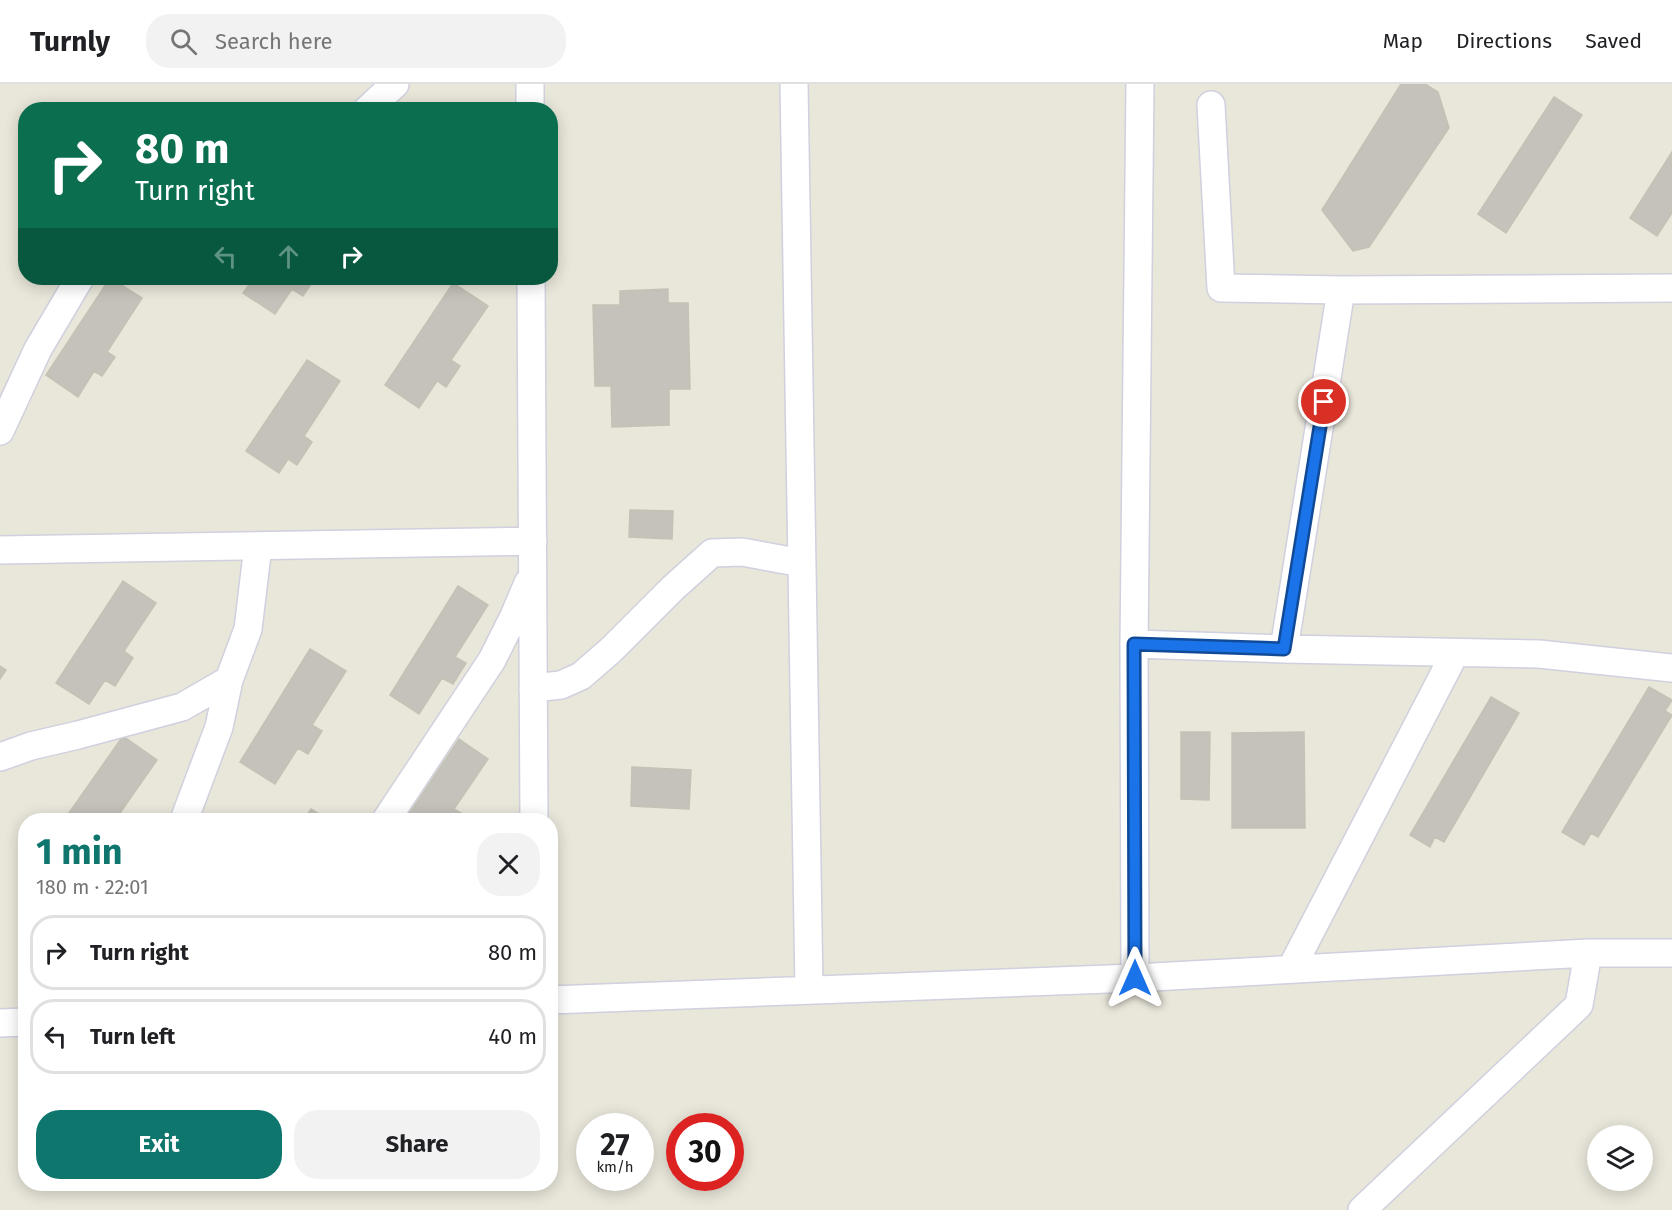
<!DOCTYPE html>
<html lang="en">
<head>
<meta charset="utf-8">
<style>
	:root { --surface:#fff; --page:#f2f2f2; --text:#202124; --muted:#757577; --line:#e0e0e0; --accent:#0f766e }
	body { margin:0; font-family:"Fira Sans",sans-serif; background:var(--page); color:var(--text); height:100vh; display:flex; flex-direction:column; font-size:22px; white-space:nowrap }
	* { box-sizing:border-box; margin:0 }
	p { font-size:20px; color:var(--muted) }
	.icon { flex:none; width:33px; height:33px; fill:none; stroke:currentColor; stroke-width:2; stroke-linecap:round; stroke-linejoin:round }
	.map { position:relative; flex:1; overflow:hidden }
	.side { position:absolute; left:18px; top:729px; width:540px; height:378px; display:flex; flex-direction:column; background:var(--surface); border-radius:24px; box-shadow:0 3px 15px #0003 }
	.side>* { flex:none }
	.banner { position:absolute; left:18px; top:18px; width:540px; height:183px; border-radius:24px; box-shadow:0 3px 15px #0003; background:#0b6e4f; color:#fff; overflow:hidden }
	.tools { position:absolute; left:1587px; top:1041px; display:grid; gap:12px }
	.tools a { display:grid; place-items:center; width:66px; height:66px; border-radius:50%; background:var(--surface); box-shadow:0 3px 15px #0003; font-size:30px }
	.speed { position:absolute; left:576px; top:1029px; display:flex; gap:12px; font-size:30px; font-weight:700; text-align:center }
	.speed>* { display:grid; place-content:center; width:78px; height:78px; border-radius:50%; background:var(--surface); box-shadow:0 3px 15px #0003; line-height:1 }
	.speed small { font-size:15px; font-weight:400 }
	.speed .limit { border:9px solid #d22; background:#fff; color:#111 }
	.pin { position:absolute; display:grid; place-items:center; width:51px; height:51px; color:#fff; margin:-26px; border:3px solid #fff; border-radius:50%; box-shadow:0 2px 6px #0007 }
	.me { position:absolute; width:66px; margin:-33px; rotate:0deg; stroke-linejoin:round; filter:drop-shadow(0 0 4px #0008) }
	.turn { display:flex; align-items:center; gap:21px; height:126px; padding:0 18px; font-size:27px }
	.turn .icon { width:78px; height:78px; stroke-width:2.5 }
	.turn b { display:block; font-size:42px; line-height:51px }
	.lanes { display:flex; align-items:center; height:57px; padding:0 18px; background:#0003; justify-content:center; gap:30px; direction:ltr }
	.lanes .off { opacity:.35 }
	.round { display:grid; place-items:center; flex:none; width:63px; height:63px; border-radius:24px; background:var(--page) }
	.summary { display:flex; align-items:center; justify-content:space-between; height:102px; padding:0 18px }
	h1 { font-size:36px; font-weight:700; line-height:45px; color:var(--accent) }
	.action { display:flex; gap:12px; margin-top:auto; padding:12px 18px }
	.action a { flex:1; height:69px; border-radius:24px; background:var(--accent); color:#fff; font-size:24px; font-weight:700; line-height:69px; text-align:center }
	.action a+a { background:var(--page); color:var(--text) }
	ul { padding:0; list-style:none }
	li { display:flex; align-items:center; gap:18px; height:75px; margin:0 12px 9px; padding:0 6px; border:3px solid var(--line); border-radius:24px }
	li div { flex:1 }
	li b { display:block; font-size:22px }
	li em { font-style:normal }
	header { display:flex; align-items:center; gap:36px; box-sizing:border-box; height:84px; padding:0 30px; background:var(--surface); border-bottom:2px solid var(--line) }
	header strong { font-size:28px }
	nav { display:flex; gap:33px; margin-inline-start:auto; font-size:21px }
	.search { width:420px; height:54px; background:var(--page); display:flex; align-items:center; gap:15px; box-sizing:border-box; padding:0 21px; border-radius:24px; color:var(--muted); font-size:22px }
	.map>svg:first-child { display:block }
	.building { fill:#c4c2ba; stroke:#c4c2b4; stroke-width:1.5 }
	.lines { fill:none; stroke-linecap:round; stroke-linejoin:round }
	.street-casing { stroke:#d0d0df; stroke-width:30 }
	.street { stroke:#fff; stroke-width:27 }
	.route-casing { stroke:#114b97; stroke-width:15 }
	.route { stroke:#1a73e8; stroke-width:10 }
</style>
</head>
<body>
<header>
<strong>Turnly</strong>
<div class="search"><svg class="icon" aria-label="search" viewBox="0 0 24 24"><circle cx="10" cy="10" r="6"/><path d="M15 15l6 6"/></svg>Search here</div>
<nav><a>Map</a><a>Directions</a><a>Saved</a></nav>
</header>
<div class="map">
<svg width="1672" height="1126" viewBox="0 0 1672 1126">
	<rect width="100%" height="100%" fill="#e9e6da"/>
	<path class="building" d="M1401,0H1425L1438,8L1449,44L1369,163L1353,167L1322,126Z
		M1554,13L1582,31L1506,149L1478,130Z
		M1672,68V129L1657,152L1630,134Z
		M110,194L142,214L107,268L115,273L102,292L94,287L78,313L46,291Z
		M254,194H315L303,212L292,205L275,230L243,209Z
		M453,199L488,222L451,276L460,282L446,303L437,297L419,324L385,301Z
		M668,205V219H688L690,305H669V341L612,343L611,302H595L593,221H620V207Z
		M307,276L340,297L304,352L312,358L297,381L288,375L279,389L246,367Z
		M630,426L673,427L672,455L629,453Z
		M123,497L156,519L124,567L133,574L115,602L105,596L89,620L56,599Z
		M458,502L488,521L455,573L466,579L453,600L442,594L419,630L390,611Z
		M310,565L346,587L312,641L322,647L308,670L298,664L275,700L240,678Z
		M0,582L6,586L0,595Z
		M1649,603L1672,616L1665,627L1672,631L1598,753L1591,749L1584,761L1562,748Z
		M1491,613L1519,629L1444,758L1435,753L1430,763L1410,751Z
		M1181,648H1210L1209,716L1181,715Z
		M1304,648L1305,744H1232V649Z
		M123,652L157,676L120,729L129,735L128,736H64Z
		M459,655L488,675L454,725L464,731L460,736H405Z
		M632,683L691,686L689,725L631,722Z
		M311,725L328,736H304Z"/>
	<g class="lines">
		<g class="street-casing">
			<path id="street" d="M530,0V26
				M794,0L809,905
				M1211,21L1221,204L1341,206L1672,204
				M367,26L395,0
				M531,194L534,736
				M0,347L38,265L80,194
				M0,466L533,457
				M1134,560L1284,565L1539,570L1672,584
				M1284,565L1341,206
				M533,604L561,601L581,592L611,566L673,504L712,469L742,468L802,479
				M0,673L31,662L78,651L182,623L229,596
				M184,736L219,643L229,596L248,545L258,462
				M386,736L492,576L514,532L528,499
				M1291,885L1455,569
				M1135,894L1134,560L1140,0
				M550,916L1135,894L1588,869H1672
				M0,939L26,938
				M1362,1126L1579,921L1588,869"/>
		</g>
		<use href="#street" class="street"/>
	</g>
	<g class="lines">
		<g class="route-casing">
			<path id="route" d="M1135,894L1134,560L1284,565L1324,318"/>
		</g>
		<use href="#route" class="route"/>
	</g>
</svg>
<div class="tools">
<a><svg class="icon" aria-label="layers" viewBox="0 0 24 24"><path d="M12 4l9 5-9 5-9-5zM3 14l9 5 9-5"/></svg></a>
</div>
<div class="speed"><div>27<small>km/h</small></div><div class="limit">30</div></div>
<div class="pin" style="left:1324px;top:318px;background:#d93025"><svg class="icon" aria-label="arrive" viewBox="0 0 24 24"><path d="M6 21V4h12l-3 4 3 4H6"/></svg></div>
<svg class="me" style="left:1135px;top:894px" viewBox="-20 -20 40 40"><path d="M0-17L14 15 0 8-14 15z" fill="#1a73e8" stroke="#fff" stroke-width="4"/></svg>
<div class="banner">
<div class="turn"><svg class="icon" aria-label="right" viewBox="0 0 24 24"><path d="M7 20v-9h11M14 6l5 5-5 5"/></svg><div><b>80 m</b>Turn right</div></div>
<div class="lanes"><svg class="icon off" aria-label="left" viewBox="0 0 24 24"><path d="M17 20v-9H6M10 6l-5 5 5 5"/></svg><svg class="icon off" aria-label="ahead" viewBox="0 0 24 24"><path d="M12 20V5M6 11l6-6 6 6"/></svg><svg class="icon" aria-label="right" viewBox="0 0 24 24"><path d="M7 20v-9h11M14 6l5 5-5 5"/></svg></div>
</div>
<section class="side">
<div class="summary"><div><h1>1 min</h1><p>180 m · 22:01</p></div><a class="round"><svg class="icon" aria-label="close" viewBox="0 0 24 24"><path d="M6 6l12 12M18 6L6 18"/></svg></a></div>
<ul>
<li><svg class="icon" aria-label="right" viewBox="0 0 24 24"><path d="M7 20v-9h11M14 6l5 5-5 5"/></svg><div><b>Turn right</b></div><em>80 m</em></li>
<li><svg class="icon" aria-label="left" viewBox="0 0 24 24"><path d="M17 20v-9H6M10 6l-5 5 5 5"/></svg><div><b>Turn left</b></div><em>40 m</em></li>
</ul>
<div class="action"><a>Exit</a><a>Share</a></div>
</section>
</div>
</body>
</html>
